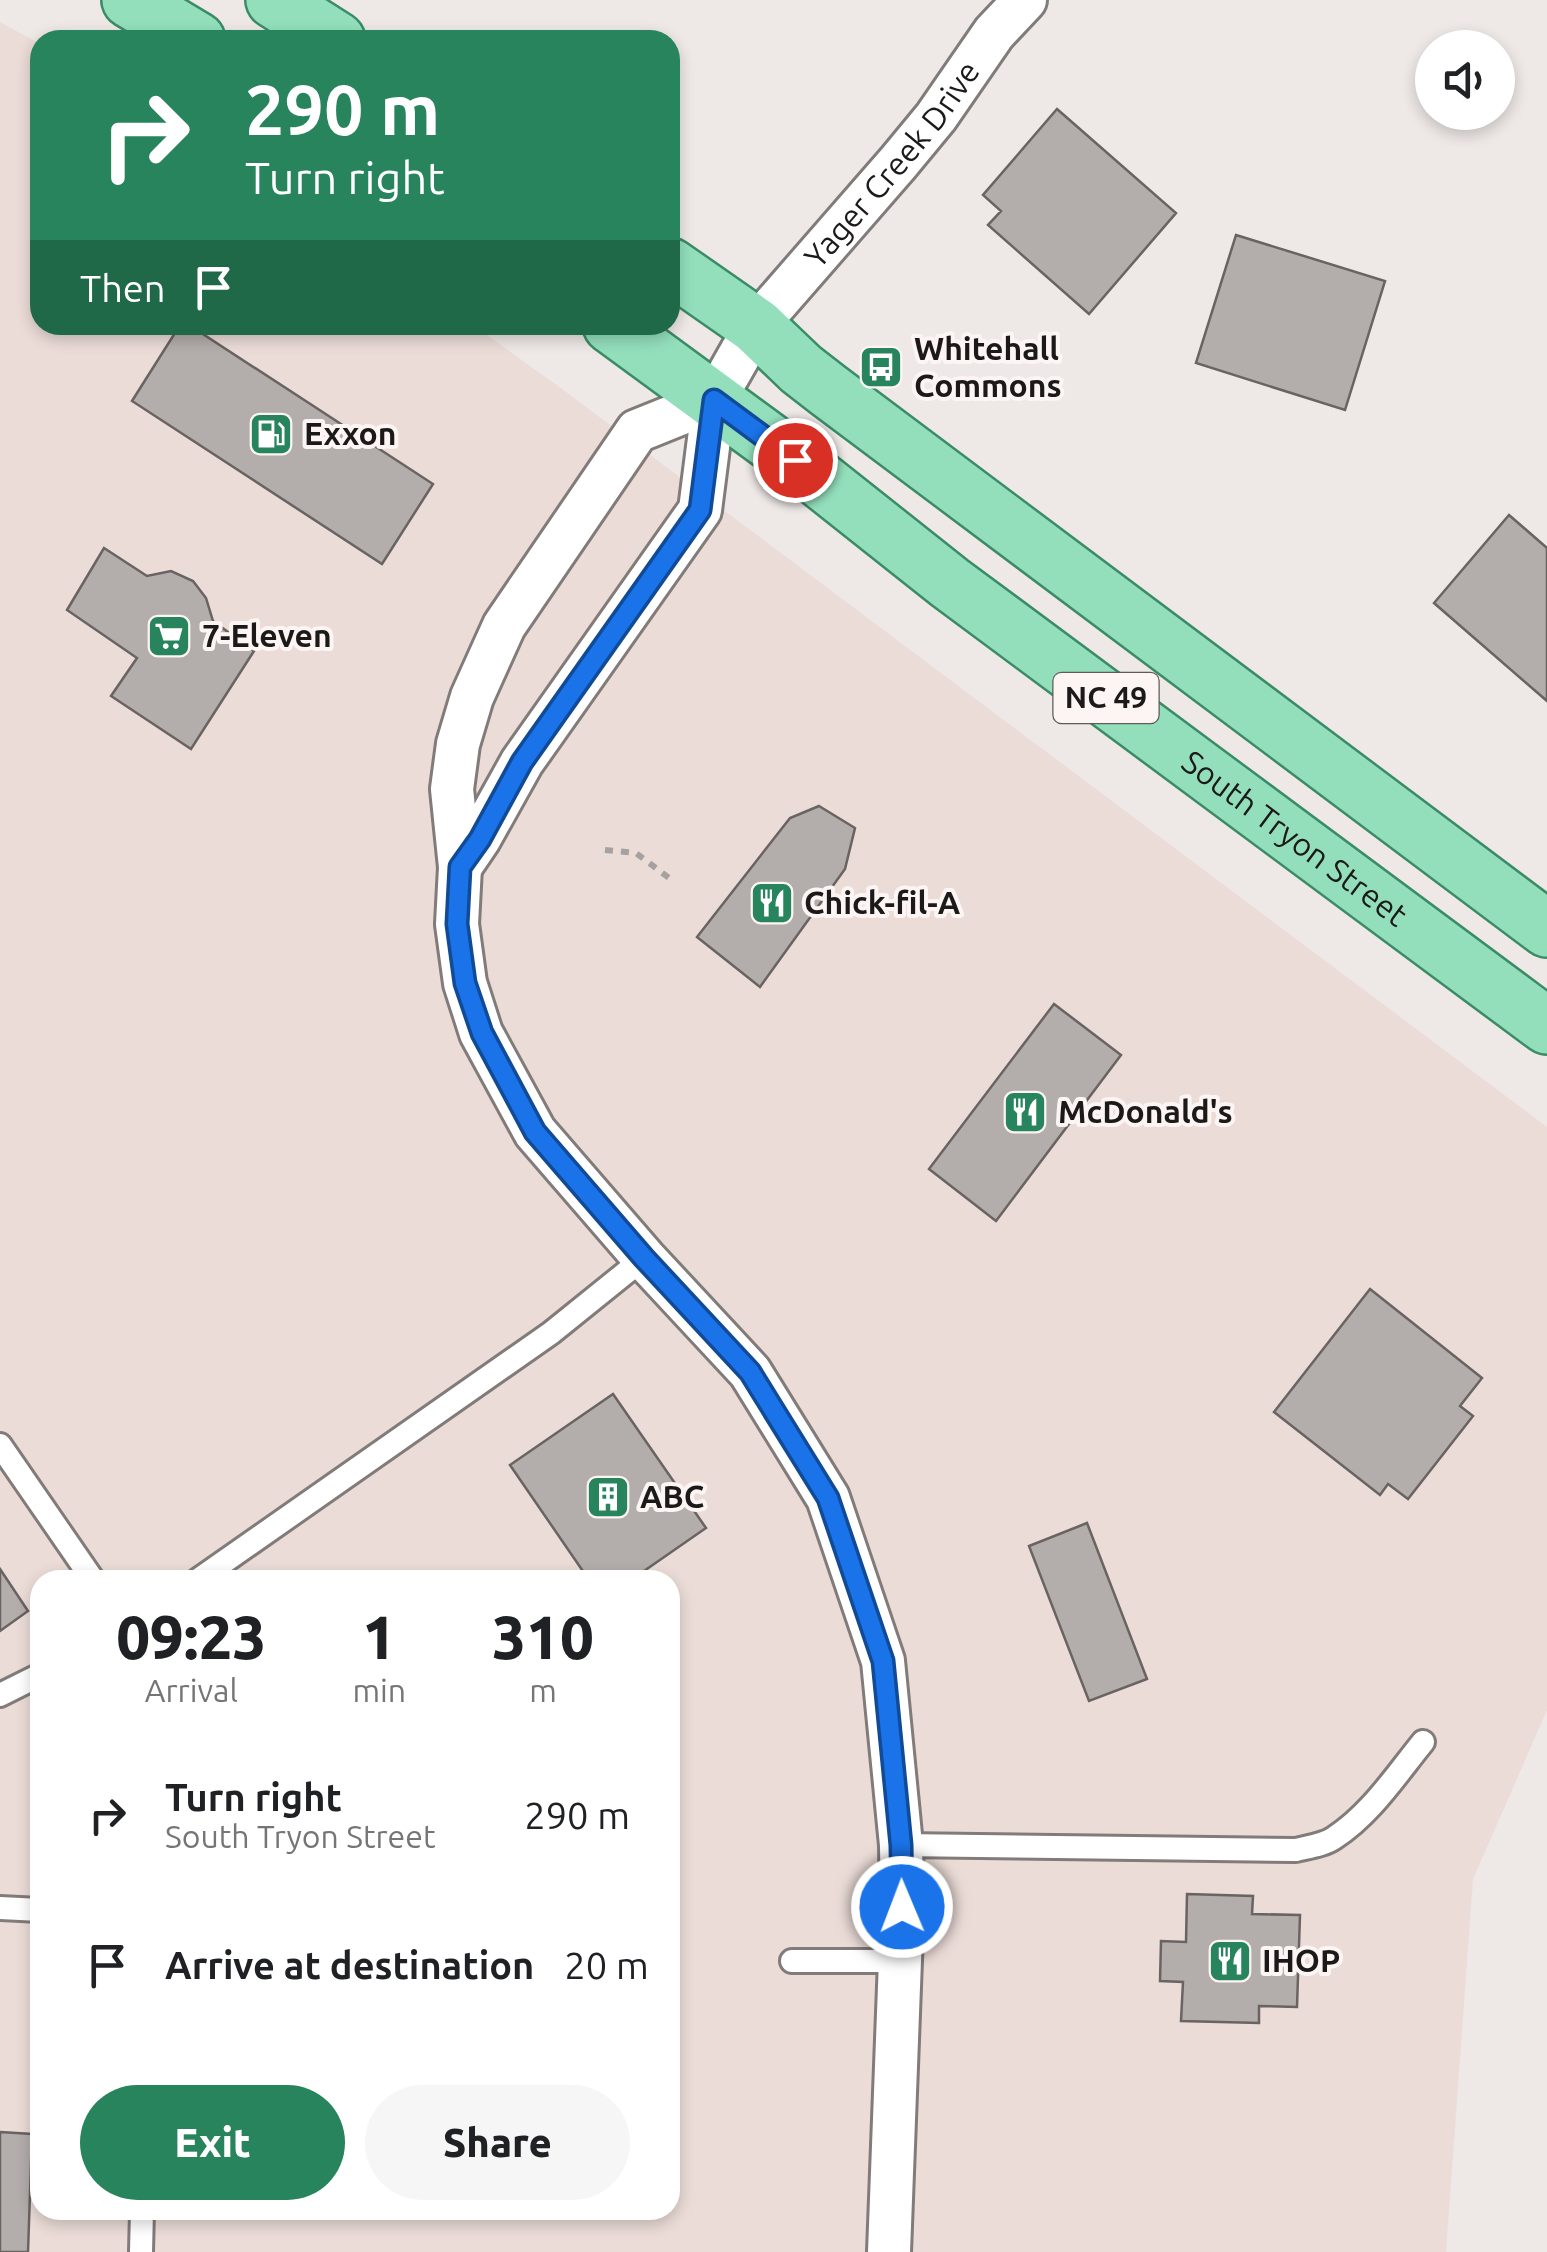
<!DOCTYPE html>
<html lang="en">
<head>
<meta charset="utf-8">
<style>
	:root { --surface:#fff; --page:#f6f6f6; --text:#202124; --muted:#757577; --accent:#27845c }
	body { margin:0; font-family:Ubuntu,sans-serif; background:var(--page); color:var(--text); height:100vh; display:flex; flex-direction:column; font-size:38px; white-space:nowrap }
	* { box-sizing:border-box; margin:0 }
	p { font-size:32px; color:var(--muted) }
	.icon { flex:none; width:55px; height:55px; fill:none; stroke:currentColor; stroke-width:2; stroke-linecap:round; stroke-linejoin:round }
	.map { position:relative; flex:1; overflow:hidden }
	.sheet { position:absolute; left:30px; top:1570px; width:650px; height:650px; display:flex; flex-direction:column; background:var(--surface); border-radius:30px; box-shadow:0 5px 15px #0003 }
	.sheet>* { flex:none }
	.banner { position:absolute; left:30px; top:30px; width:650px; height:305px; border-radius:30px; box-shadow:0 5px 15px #0003; background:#27845c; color:#fff; overflow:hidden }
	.controls { position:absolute; left:1415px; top:30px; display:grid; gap:20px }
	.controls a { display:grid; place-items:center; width:100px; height:100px; border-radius:50%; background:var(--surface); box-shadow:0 5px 15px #0003; font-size:50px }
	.pin { position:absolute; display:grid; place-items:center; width:85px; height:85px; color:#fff; margin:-42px; border:5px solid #fff; border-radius:50%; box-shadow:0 2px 10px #0007 }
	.me { position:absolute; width:110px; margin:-55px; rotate:359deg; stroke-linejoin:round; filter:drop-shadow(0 0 8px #0008) }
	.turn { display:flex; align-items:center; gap:35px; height:210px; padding:0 50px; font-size:45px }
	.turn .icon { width:130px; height:130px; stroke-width:2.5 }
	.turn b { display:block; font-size:70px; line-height:85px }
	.then { display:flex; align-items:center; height:95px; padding:0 50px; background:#0003; gap:20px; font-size:38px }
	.eta { display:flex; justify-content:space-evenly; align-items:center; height:170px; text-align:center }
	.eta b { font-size:60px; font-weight:800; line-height:70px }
	.button { display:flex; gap:20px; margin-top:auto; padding:20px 50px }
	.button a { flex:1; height:115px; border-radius:60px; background:var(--accent); color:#fff; font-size:40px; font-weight:800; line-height:115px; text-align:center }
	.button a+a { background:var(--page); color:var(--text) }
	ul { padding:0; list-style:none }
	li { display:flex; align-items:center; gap:30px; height:150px; padding:0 50px }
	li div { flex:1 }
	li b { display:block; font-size:38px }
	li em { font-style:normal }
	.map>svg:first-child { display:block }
	.built { fill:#ebdcd7; fill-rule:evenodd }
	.building { fill:#b3adab; stroke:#696361; stroke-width:2.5 }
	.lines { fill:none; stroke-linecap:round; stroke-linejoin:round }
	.service-casing { stroke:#817b79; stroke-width:28 }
	.minor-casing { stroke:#817b79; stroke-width:48 }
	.primary-casing { stroke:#3b8b66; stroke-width:60 }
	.path { stroke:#a6a1a0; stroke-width:6; stroke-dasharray:8 8; stroke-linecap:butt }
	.service { stroke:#fff; stroke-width:22 }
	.minor { stroke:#fff; stroke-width:42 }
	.primary { stroke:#93dfbc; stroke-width:55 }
	.route-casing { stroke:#114b97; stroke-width:25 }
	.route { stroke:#1a73e8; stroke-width:18 }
	.labels { text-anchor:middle; stroke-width:8; stroke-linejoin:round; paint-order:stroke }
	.shield { fill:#fcf5f3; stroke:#5f5b5a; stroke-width:2.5 }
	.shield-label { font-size:30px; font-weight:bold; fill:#1c1919 }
	.street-label { font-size:32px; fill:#1c1919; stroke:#fcf5f3 }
	.poi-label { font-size:32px; font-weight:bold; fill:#1c1919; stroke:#fcf5f3; text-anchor:start }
</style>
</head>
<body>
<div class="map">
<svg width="1547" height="2252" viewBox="0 0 1547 2252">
	<rect width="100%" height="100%" fill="#eee8e6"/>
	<path class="built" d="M0,22L40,44V325H473L562,389L1547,1127V1710L1473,1879L1446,2252H0ZM40,1580H670V2210H40Z"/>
	<path class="building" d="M1057,109L1176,213L1089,314L988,225L1001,211L983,195Z
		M1236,235L1385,281L1345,410L1196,363Z
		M180,325H189L433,484L382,564L132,401Z
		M1509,515L1547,548V701L1434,603Z
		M104,548L147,576L171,571L193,581L206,598L213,621L254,651L191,749L111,696L137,658L67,610Z
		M819,806L855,828L845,869L760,987L697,937L790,818Z
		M1054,1004L1121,1055L996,1221L929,1169Z
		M1370,1289L1482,1378L1460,1406L1473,1416L1408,1499L1388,1484L1380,1495L1274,1412Z
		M613,1394L706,1528L631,1580H589L510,1465Z
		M1087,1523L1147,1679L1089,1701L1029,1546Z
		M0,1569L28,1611L0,1631Z
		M1187,1894L1253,1896L1252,1914L1300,1915L1297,2007L1259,2006V2023L1181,2021L1183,1982L1160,1981L1161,1941L1186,1942Z
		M0,2132L32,2134L28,2252H0Z"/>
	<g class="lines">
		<g class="service-casing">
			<path id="service" d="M0,1445L93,1580
				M198,1580L551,1333L644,1258
				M0,1695L40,1675
				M901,1845L1296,1850C1308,1847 1324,1845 1334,1838C1371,1814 1396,1775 1423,1742
				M0,1908L40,1910
				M792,1961H900
				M141,2252L142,2210"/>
		</g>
		<g class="minor-casing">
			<g id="minor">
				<path d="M714,400L637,431L504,626L472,697L458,744L452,789L460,867L457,924L465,983L481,1033L535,1132L644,1258L750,1372L828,1498L883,1661L901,1845L902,1907L889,2252"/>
				<path id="s1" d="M460,867L479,839L522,762L700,510L714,400L756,326L898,163L936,117L994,33L1025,0"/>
			</g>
		</g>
		<g class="primary-casing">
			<g id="primary">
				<path d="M130,0L197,40"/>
				<path d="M274,0L337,40"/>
				<path d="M670,266L756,326L801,369L828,390L1547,929"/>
				<path id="s2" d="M611,325L795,460L950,583L1547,1026"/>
			</g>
		</g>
		<path class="path" d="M605,850L636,853L669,878"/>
		<use href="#service" class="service"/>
		<use href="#minor" class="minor"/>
		<use href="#primary" class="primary"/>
	</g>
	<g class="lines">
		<g class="route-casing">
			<path id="route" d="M795,460L714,400L700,510L522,762L480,839L460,867L457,924L465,983L482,1033L535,1132L644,1258L750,1372L828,1498L883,1661L901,1845L902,1907"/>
		</g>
		<use href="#route" class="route"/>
	</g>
	<defs>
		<g id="bus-square" transform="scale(2.25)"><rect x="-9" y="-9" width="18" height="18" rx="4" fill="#27845c" stroke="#fcf5f3"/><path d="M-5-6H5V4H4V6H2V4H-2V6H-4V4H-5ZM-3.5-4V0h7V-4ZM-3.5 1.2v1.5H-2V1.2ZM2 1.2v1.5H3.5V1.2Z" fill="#fff"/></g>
		<g id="fuel-square" transform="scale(2.25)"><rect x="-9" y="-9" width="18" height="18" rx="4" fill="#27845c" stroke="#fcf5f3"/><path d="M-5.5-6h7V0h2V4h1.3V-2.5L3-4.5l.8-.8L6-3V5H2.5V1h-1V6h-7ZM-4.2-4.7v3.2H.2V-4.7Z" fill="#fff"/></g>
		<g id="supermarket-square" transform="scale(2.25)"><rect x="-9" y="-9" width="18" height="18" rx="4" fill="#27845c" stroke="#fcf5f3"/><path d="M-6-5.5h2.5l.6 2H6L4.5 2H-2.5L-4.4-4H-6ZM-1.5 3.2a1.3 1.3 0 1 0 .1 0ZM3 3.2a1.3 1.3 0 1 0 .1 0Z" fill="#fff"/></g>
		<g id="restaurant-square" transform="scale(2.25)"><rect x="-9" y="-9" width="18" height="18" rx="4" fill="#27845c" stroke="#fcf5f3"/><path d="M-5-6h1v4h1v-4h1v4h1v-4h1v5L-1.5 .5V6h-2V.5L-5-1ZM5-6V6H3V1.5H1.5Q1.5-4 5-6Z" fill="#fff"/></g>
		<g id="building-square" transform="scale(2.25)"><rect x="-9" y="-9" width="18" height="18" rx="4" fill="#27845c" stroke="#fcf5f3"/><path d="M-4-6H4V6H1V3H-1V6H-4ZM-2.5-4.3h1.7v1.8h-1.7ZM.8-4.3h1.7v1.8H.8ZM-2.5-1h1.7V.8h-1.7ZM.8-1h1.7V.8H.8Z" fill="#fff"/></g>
	</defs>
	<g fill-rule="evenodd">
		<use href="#bus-square" x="881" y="367"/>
		<use href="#fuel-square" x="271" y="434"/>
		<use href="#supermarket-square" x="169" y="636"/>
		<use href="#restaurant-square" x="772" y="903"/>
		<use href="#restaurant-square" x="1025" y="1112"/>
		<use href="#building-square" x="608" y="1497"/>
		<use href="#restaurant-square" x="1230" y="1961"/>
	</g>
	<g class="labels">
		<rect class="shield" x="1053.5" y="673" width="105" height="50" rx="8"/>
		<g class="shield-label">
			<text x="1106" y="708">NC 49</text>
		</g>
		<g class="street-label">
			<text dy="11" stroke="none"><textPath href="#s1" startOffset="838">Yager Creek Drive</textPath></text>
			<text dy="11" stroke="none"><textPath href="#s2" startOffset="855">South Tryon Street</textPath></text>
		</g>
		<g class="poi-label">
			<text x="914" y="360">Whitehall<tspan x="914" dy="37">Commons</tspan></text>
			<text x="304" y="445">Exxon</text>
			<text x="202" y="647">7-Eleven</text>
			<text x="804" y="914">Chick-fil-A</text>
			<text x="1058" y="1123">McDonald's</text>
			<text x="640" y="1508">ABC</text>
			<text x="1262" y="1972">IHOP</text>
		</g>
	</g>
</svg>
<div class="controls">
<a><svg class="icon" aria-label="sound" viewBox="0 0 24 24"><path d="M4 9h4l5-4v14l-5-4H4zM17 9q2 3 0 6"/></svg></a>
</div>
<div class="pin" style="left:795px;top:460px;background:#d93025"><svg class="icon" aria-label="arrive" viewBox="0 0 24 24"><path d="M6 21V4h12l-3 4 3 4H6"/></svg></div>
<svg class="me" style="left:902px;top:1907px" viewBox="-20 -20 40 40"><circle r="17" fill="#1a73e8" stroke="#fff" stroke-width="3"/><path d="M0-11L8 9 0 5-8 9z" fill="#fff"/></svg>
<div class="banner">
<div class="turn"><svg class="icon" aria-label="right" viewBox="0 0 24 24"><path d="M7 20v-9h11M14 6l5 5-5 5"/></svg><div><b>290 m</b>Turn right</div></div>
<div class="then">Then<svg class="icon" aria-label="arrive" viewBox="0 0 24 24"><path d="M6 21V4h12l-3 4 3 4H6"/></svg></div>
</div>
<section class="sheet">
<div class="eta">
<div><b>09:23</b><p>Arrival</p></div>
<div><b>1</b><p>min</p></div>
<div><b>310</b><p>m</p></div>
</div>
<ul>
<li><svg class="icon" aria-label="right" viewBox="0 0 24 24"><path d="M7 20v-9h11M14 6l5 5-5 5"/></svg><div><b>Turn right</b><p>South Tryon Street</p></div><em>290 m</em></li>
<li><svg class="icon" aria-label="arrive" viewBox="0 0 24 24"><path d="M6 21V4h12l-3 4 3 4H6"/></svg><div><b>Arrive at destination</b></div><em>20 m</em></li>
</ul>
<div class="button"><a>Exit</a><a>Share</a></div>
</section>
</div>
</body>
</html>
